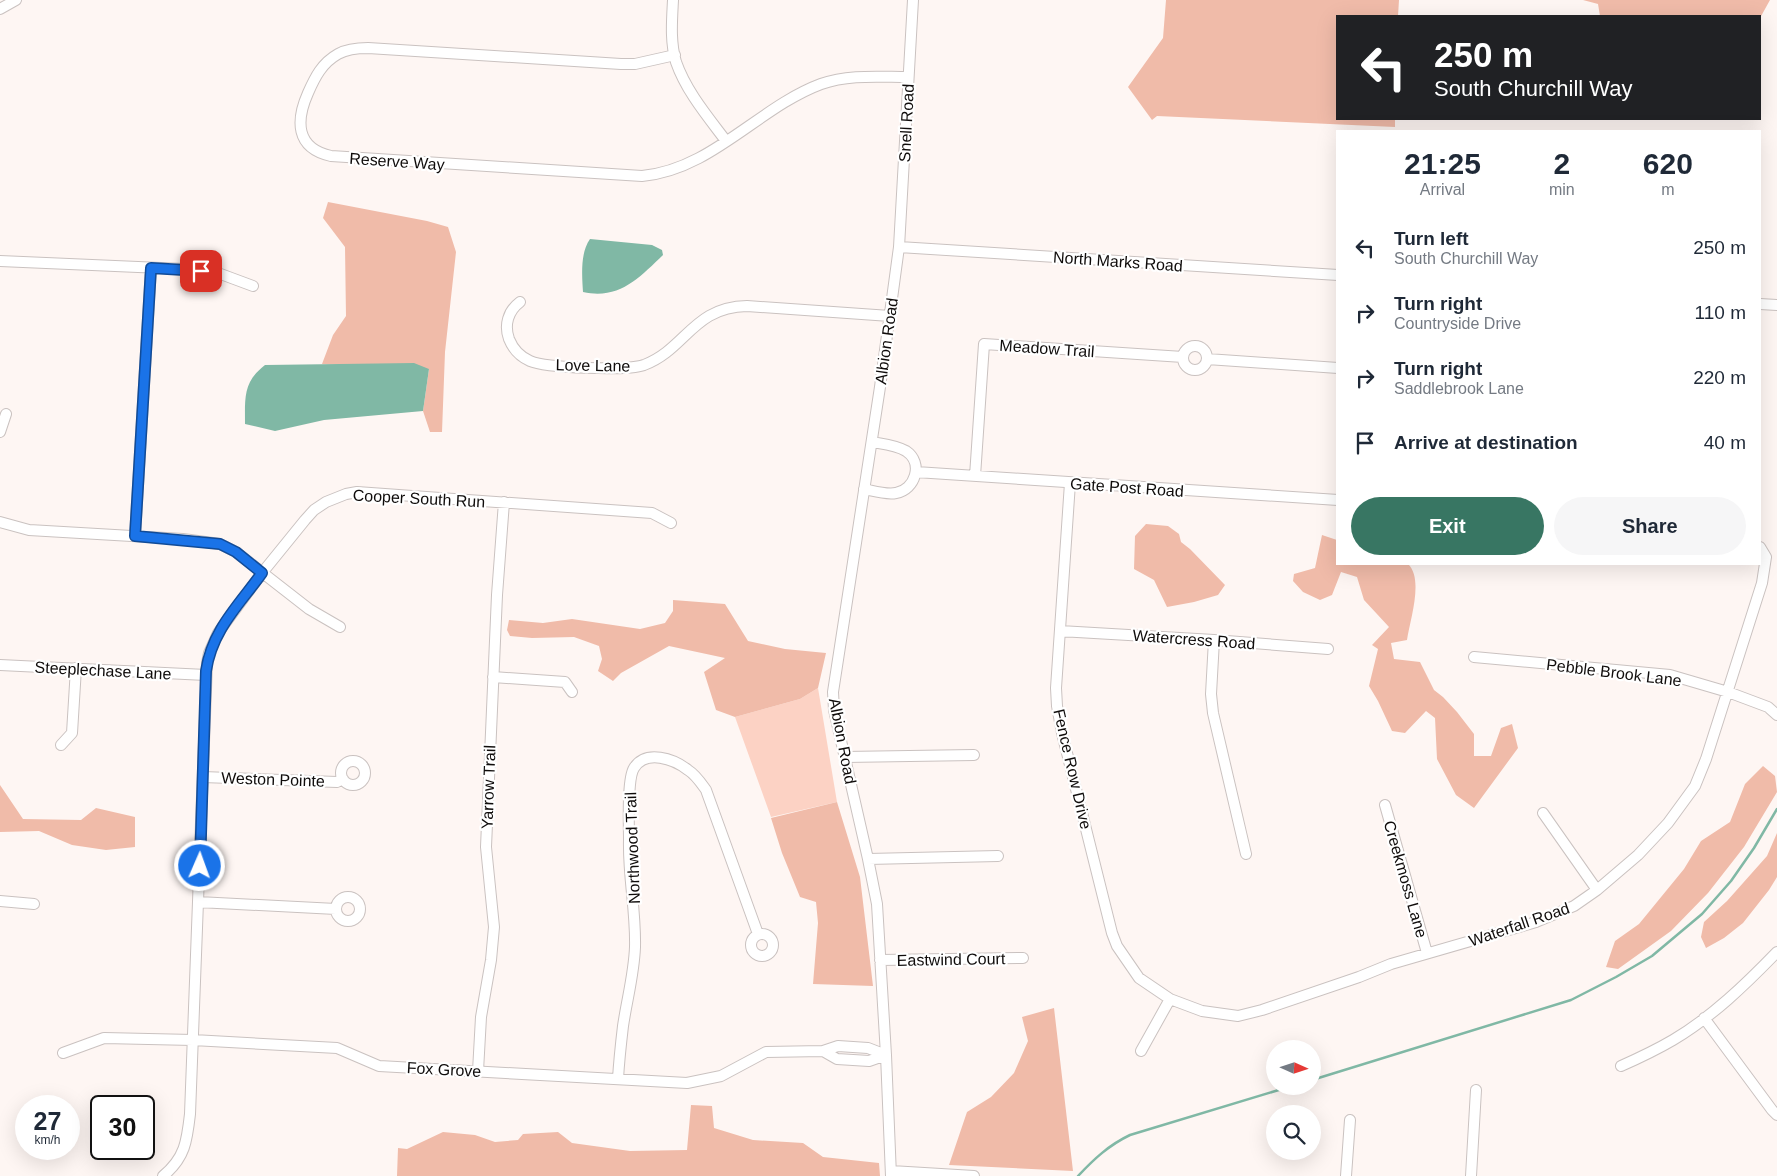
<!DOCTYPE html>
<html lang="en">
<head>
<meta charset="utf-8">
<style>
	:root { --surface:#fff; --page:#f6f6f7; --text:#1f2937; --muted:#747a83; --accent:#387663 }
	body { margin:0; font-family:Helvetica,sans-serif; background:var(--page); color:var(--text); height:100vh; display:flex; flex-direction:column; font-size:19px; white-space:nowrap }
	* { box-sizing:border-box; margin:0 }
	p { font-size:16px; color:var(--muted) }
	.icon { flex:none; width:28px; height:28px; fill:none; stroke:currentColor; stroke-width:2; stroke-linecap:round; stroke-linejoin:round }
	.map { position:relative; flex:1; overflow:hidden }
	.side { position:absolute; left:1336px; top:130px; width:425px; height:435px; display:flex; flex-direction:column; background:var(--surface); border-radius:0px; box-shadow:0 5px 20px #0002 }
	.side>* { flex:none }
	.banner { position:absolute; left:1336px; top:15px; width:425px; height:105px; border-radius:0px; box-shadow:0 5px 20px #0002; background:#202124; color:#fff; overflow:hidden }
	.needle { width:32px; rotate:93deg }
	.buttons { position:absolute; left:1266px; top:1040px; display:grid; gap:10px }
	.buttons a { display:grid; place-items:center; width:55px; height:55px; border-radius:50%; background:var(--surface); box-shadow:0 5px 20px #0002; font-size:25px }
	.speed { position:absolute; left:15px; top:1095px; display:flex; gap:10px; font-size:25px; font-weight:700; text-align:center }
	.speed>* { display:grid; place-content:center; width:65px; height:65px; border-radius:50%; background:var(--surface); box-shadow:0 5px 20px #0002; line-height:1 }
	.speed small { font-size:12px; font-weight:400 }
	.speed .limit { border:2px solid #111; border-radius:8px; background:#fff; color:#111 }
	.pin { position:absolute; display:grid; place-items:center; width:42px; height:42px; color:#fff; margin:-21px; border-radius:10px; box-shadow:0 2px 8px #0006 }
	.me { position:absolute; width:55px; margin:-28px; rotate:2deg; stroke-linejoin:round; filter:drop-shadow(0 0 4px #0008) }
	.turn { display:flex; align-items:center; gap:18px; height:105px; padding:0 15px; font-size:22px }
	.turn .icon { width:65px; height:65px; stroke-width:2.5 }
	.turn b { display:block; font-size:35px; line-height:42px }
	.eta { display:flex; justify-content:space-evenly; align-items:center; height:85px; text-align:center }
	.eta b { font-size:30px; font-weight:700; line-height:35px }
	.cta { display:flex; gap:10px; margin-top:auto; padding:10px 15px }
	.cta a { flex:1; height:58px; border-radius:30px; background:var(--accent); color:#fff; font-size:20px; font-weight:700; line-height:58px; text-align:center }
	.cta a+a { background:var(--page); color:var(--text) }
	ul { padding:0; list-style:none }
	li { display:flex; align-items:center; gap:15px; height:65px; padding:0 15px }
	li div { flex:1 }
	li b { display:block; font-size:19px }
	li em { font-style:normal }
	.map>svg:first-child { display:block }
	.green { fill:#fcd2c4 }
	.forest { fill:#f0bba9 }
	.water { fill:#80b8a5 }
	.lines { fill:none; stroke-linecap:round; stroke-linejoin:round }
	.stream { stroke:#80b8a5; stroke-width:2.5 }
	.minor-casing { stroke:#cac2c0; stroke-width:12 }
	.minor { stroke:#fff; stroke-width:10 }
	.route-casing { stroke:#114b97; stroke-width:12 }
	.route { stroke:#1a73e8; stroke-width:9 }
	.labels { text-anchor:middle; stroke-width:4.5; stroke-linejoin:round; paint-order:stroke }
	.street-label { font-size:16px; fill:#0f0c0b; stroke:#fff }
</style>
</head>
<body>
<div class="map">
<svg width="1777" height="1176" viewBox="0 0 1777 1176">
	<rect width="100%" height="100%" fill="#fef6f3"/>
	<path class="green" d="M818,688L837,802L771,817L735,717L800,699Z"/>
	<path class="forest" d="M1166,0H1399L1398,16H1338V119H1395V127L1157,116L1152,120L1128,87L1163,38Z
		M1583,0H1770L1760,18V16H1600L1598,4Z
		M328,202L427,221L448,227L456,252L445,352L442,432H430L423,411L429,369L322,364L333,335L346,316L345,247L323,218Z
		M1146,524L1168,526L1179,534L1181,542L1190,549L1225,585L1218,595L1194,602L1167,607L1154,580L1134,569L1135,536Z
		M1322,535L1337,540L1338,564H1408C1424,579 1410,620 1407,640L1391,643L1394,659L1420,662L1434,690L1443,697L1457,712L1474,734V756H1491L1501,728L1512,724L1518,748L1474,808L1456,795L1437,759L1435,718L1426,711L1405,733L1392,731L1378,701L1369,686L1378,649L1372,645L1389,627L1364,600L1357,577L1341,572L1332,595L1320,600L1303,592L1293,581L1294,574L1315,568Z
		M673,600L725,604L748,641L785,649L826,653L818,688L800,699L735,717L716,710L704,672L725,658L669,646L621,673L613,681L598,671L602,659L599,646L574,637L532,638L510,636L507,630L509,620L543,623L572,619L640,629L665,623L673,611Z
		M1763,766L1775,776L1777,792L1744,847L1708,893L1671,931L1618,969L1606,967L1615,941L1639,924L1684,869L1701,841L1730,822L1745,784Z
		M0,785L23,819L81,820L96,808L135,817V847L106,850L72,845L39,831L0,832Z
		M837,802L860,877L873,986L813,984L818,923L816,902L800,897L782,853L771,818Z
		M1777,833V877L1769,890L1743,923L1724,938L1706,948L1701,937L1704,922L1727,901L1767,856Z
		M1054,1008L1073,1171L949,1165L967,1112L991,1097L1014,1073L1028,1041L1022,1017Z
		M691,1105L712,1106L714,1128L753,1140L803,1143L823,1157L879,1163L880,1176H397L398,1148L407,1149L443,1132L475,1135L495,1142L518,1140L523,1134L558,1132L572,1143L630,1151L687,1150Z"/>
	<path class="water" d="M590,239L652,245L662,250L663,255C639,278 619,300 583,292C582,276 580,253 590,239Z
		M414,363L429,369L423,411L324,420L275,431L245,424C245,398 243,382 265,365Z"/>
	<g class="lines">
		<path class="stream" d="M1312,1080L1571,1000L1616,977L1652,956L1702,914L1731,881L1754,848L1777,809
			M1078,1176C1094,1159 1109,1145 1130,1135L1292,1086"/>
		<g class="minor-casing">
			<path id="minor" d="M673,0C672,20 670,42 676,62C686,91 708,117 726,141
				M0,9L16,0
				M675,55L635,64H621L368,48C357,48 347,49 338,54C322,63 315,77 308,93C296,120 295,148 331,156L642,176C711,170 759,107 821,84C849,74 879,77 908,77
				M899,247L1338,275
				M0,261L184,269L218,273L253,286
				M520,302C508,311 504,325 509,339C513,349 521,357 530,361C546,368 627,371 644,365C686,349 693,307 747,306L890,316
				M1760,304L1777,305
				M1183 358a12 12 0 1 1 24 0a12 12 0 1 1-24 0Z
				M1207,359L1338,368
				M0,432L6,414
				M916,472L1338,500
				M975,476L984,344L1183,357
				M1070,483L1056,688L1057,706L1062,733L1112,933L1117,946L1139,978L1170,999L1202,1011L1238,1016L1262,1010L1359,977L1391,964L1536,922L1574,906L1597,890L1638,855L1668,823L1695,786L1706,759L1762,583L1766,557L1760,547
				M864,489C874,491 886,495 896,493C915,490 924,463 906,451C896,445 883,444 872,442
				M0,522L29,530L183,539L220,544L236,552L309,609L340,627
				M135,536L151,268
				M1060,631L1214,640L1328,649
				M1214,640L1211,694L1213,713L1246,854
				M1474,657L1670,675L1728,692L1768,707L1777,715
				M0,665L206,675
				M493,677L565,682L572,692
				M61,745L72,733L76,668
				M845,757L974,755
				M341 773a12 12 0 1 1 24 0a12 12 0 1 1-24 0Z
				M203,777L337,782L343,779
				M1385,805L1427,953
				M1543,813L1597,890
				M868,859L998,856
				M336 909a12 12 0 1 1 24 0a12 12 0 1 1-24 0Z
				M0,901L34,904
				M198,902L336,909
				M751 945a11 11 0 1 1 22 0a11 11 0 1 1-22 0Z
				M880,960L1023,958
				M1704,1018L1772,1110L1777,1115
				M823,1051L837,1059L869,1061L886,1055
				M1141,1051L1170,999
				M63,1053L104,1038L193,1040L337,1048L379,1066L687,1083L721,1076L766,1052L823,1051L838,1046L868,1048L886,1055
				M1621,1066C1639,1058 1656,1050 1673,1040C1712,1017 1746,984 1777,952
				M478,1071L481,1017L491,960L494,927L486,847L497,595L504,502
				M618,1079C619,1061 621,1043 623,1026C627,999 634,974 635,947C636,911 628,876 629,840C629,825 627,779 634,768C646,749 674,759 688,770C696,775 701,783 706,790L758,934
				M891,1171L974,1176
				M163,1176C185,1158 187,1141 190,1114L207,663L209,653L218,633L262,573L305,520L314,510L326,502L346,494L357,492L652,513L671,523
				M891,1176L886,1055L877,904L868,859L834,710L833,692L880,387L899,247L913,0
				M1346,1176L1350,1120
				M1471,1176L1476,1090"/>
		</g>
		<use href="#minor" class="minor"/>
	</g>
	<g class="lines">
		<g class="route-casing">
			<path id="route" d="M200,866L206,671C212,630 239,605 262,573L236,552L220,544L135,536L151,268L201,271"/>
		</g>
		<use href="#route" class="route"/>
	</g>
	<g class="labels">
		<g class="street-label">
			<text transform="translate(906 123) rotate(-87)" y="6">Snell Road</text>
			<text transform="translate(397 161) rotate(4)" y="6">Reserve Way</text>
			<text transform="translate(1118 261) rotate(4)" y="6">North Marks Road</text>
			<text transform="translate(886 341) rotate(-82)" y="6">Albion Road</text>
			<text transform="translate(1047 348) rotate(4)" y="6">Meadow Trail</text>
			<text transform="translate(593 365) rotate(1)" y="6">Love Lane</text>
			<text transform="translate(1127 487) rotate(4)" y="6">Gate Post Road</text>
			<text transform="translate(419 498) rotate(3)" y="6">Cooper South Run</text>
			<text transform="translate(1194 639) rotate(4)" y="6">Watercress Road</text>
			<text transform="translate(103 670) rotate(3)" y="6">Steeplechase Lane</text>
			<text transform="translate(1614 672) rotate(7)" y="6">Pebble Brook Lane</text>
			<text transform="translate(843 741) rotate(79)" y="6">Albion Road</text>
			<text transform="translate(1073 769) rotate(77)" y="6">Fence Row Drive</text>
			<text transform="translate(273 779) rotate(2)" y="6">Weston Pointe</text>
			<text transform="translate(488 787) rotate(-88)" y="6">Yarrow Trail</text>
			<text transform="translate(632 848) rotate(-92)" y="6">Northwood Trail</text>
			<text transform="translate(1406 879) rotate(74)" y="6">Creekmoss Lane</text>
			<text transform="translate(1519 924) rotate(-19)" y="6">Waterfall Road</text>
			<text transform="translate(951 959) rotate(-1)" y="6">Eastwind Court</text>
			<text transform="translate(444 1069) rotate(3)" y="6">Fox Grove</text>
		</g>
	</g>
</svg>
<div class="buttons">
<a><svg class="needle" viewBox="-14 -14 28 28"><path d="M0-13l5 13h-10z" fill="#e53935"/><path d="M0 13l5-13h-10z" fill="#747a83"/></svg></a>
<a><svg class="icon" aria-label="search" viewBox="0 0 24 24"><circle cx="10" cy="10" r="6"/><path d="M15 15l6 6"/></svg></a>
</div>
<div class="speed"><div>27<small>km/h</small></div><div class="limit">30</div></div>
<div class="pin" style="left:201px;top:271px;background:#d93025"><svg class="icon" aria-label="arrive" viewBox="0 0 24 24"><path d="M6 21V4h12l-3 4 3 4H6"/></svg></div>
<svg class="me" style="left:200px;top:866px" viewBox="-20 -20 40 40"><circle r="17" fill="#1a73e8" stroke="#fff" stroke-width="3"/><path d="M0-11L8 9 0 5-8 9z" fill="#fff"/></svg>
<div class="banner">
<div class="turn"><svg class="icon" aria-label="left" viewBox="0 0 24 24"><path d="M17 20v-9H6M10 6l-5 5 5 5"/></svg><div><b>250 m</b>South Churchill Way</div></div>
</div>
<section class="side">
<div class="eta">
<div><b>21:25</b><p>Arrival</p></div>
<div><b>2</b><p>min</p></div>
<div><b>620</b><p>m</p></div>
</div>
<ul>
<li><svg class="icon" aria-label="left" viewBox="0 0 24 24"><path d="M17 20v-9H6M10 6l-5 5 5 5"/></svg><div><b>Turn left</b><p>South Churchill Way</p></div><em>250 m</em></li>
<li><svg class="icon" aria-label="right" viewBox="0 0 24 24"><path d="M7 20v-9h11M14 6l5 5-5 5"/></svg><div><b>Turn right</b><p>Countryside Drive</p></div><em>110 m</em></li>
<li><svg class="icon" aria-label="right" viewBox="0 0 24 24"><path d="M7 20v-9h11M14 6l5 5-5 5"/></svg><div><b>Turn right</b><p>Saddlebrook Lane</p></div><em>220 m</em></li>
<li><svg class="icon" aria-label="arrive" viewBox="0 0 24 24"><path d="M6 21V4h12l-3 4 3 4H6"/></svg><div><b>Arrive at destination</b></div><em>40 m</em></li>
</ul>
<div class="cta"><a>Exit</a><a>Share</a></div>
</section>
</div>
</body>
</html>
